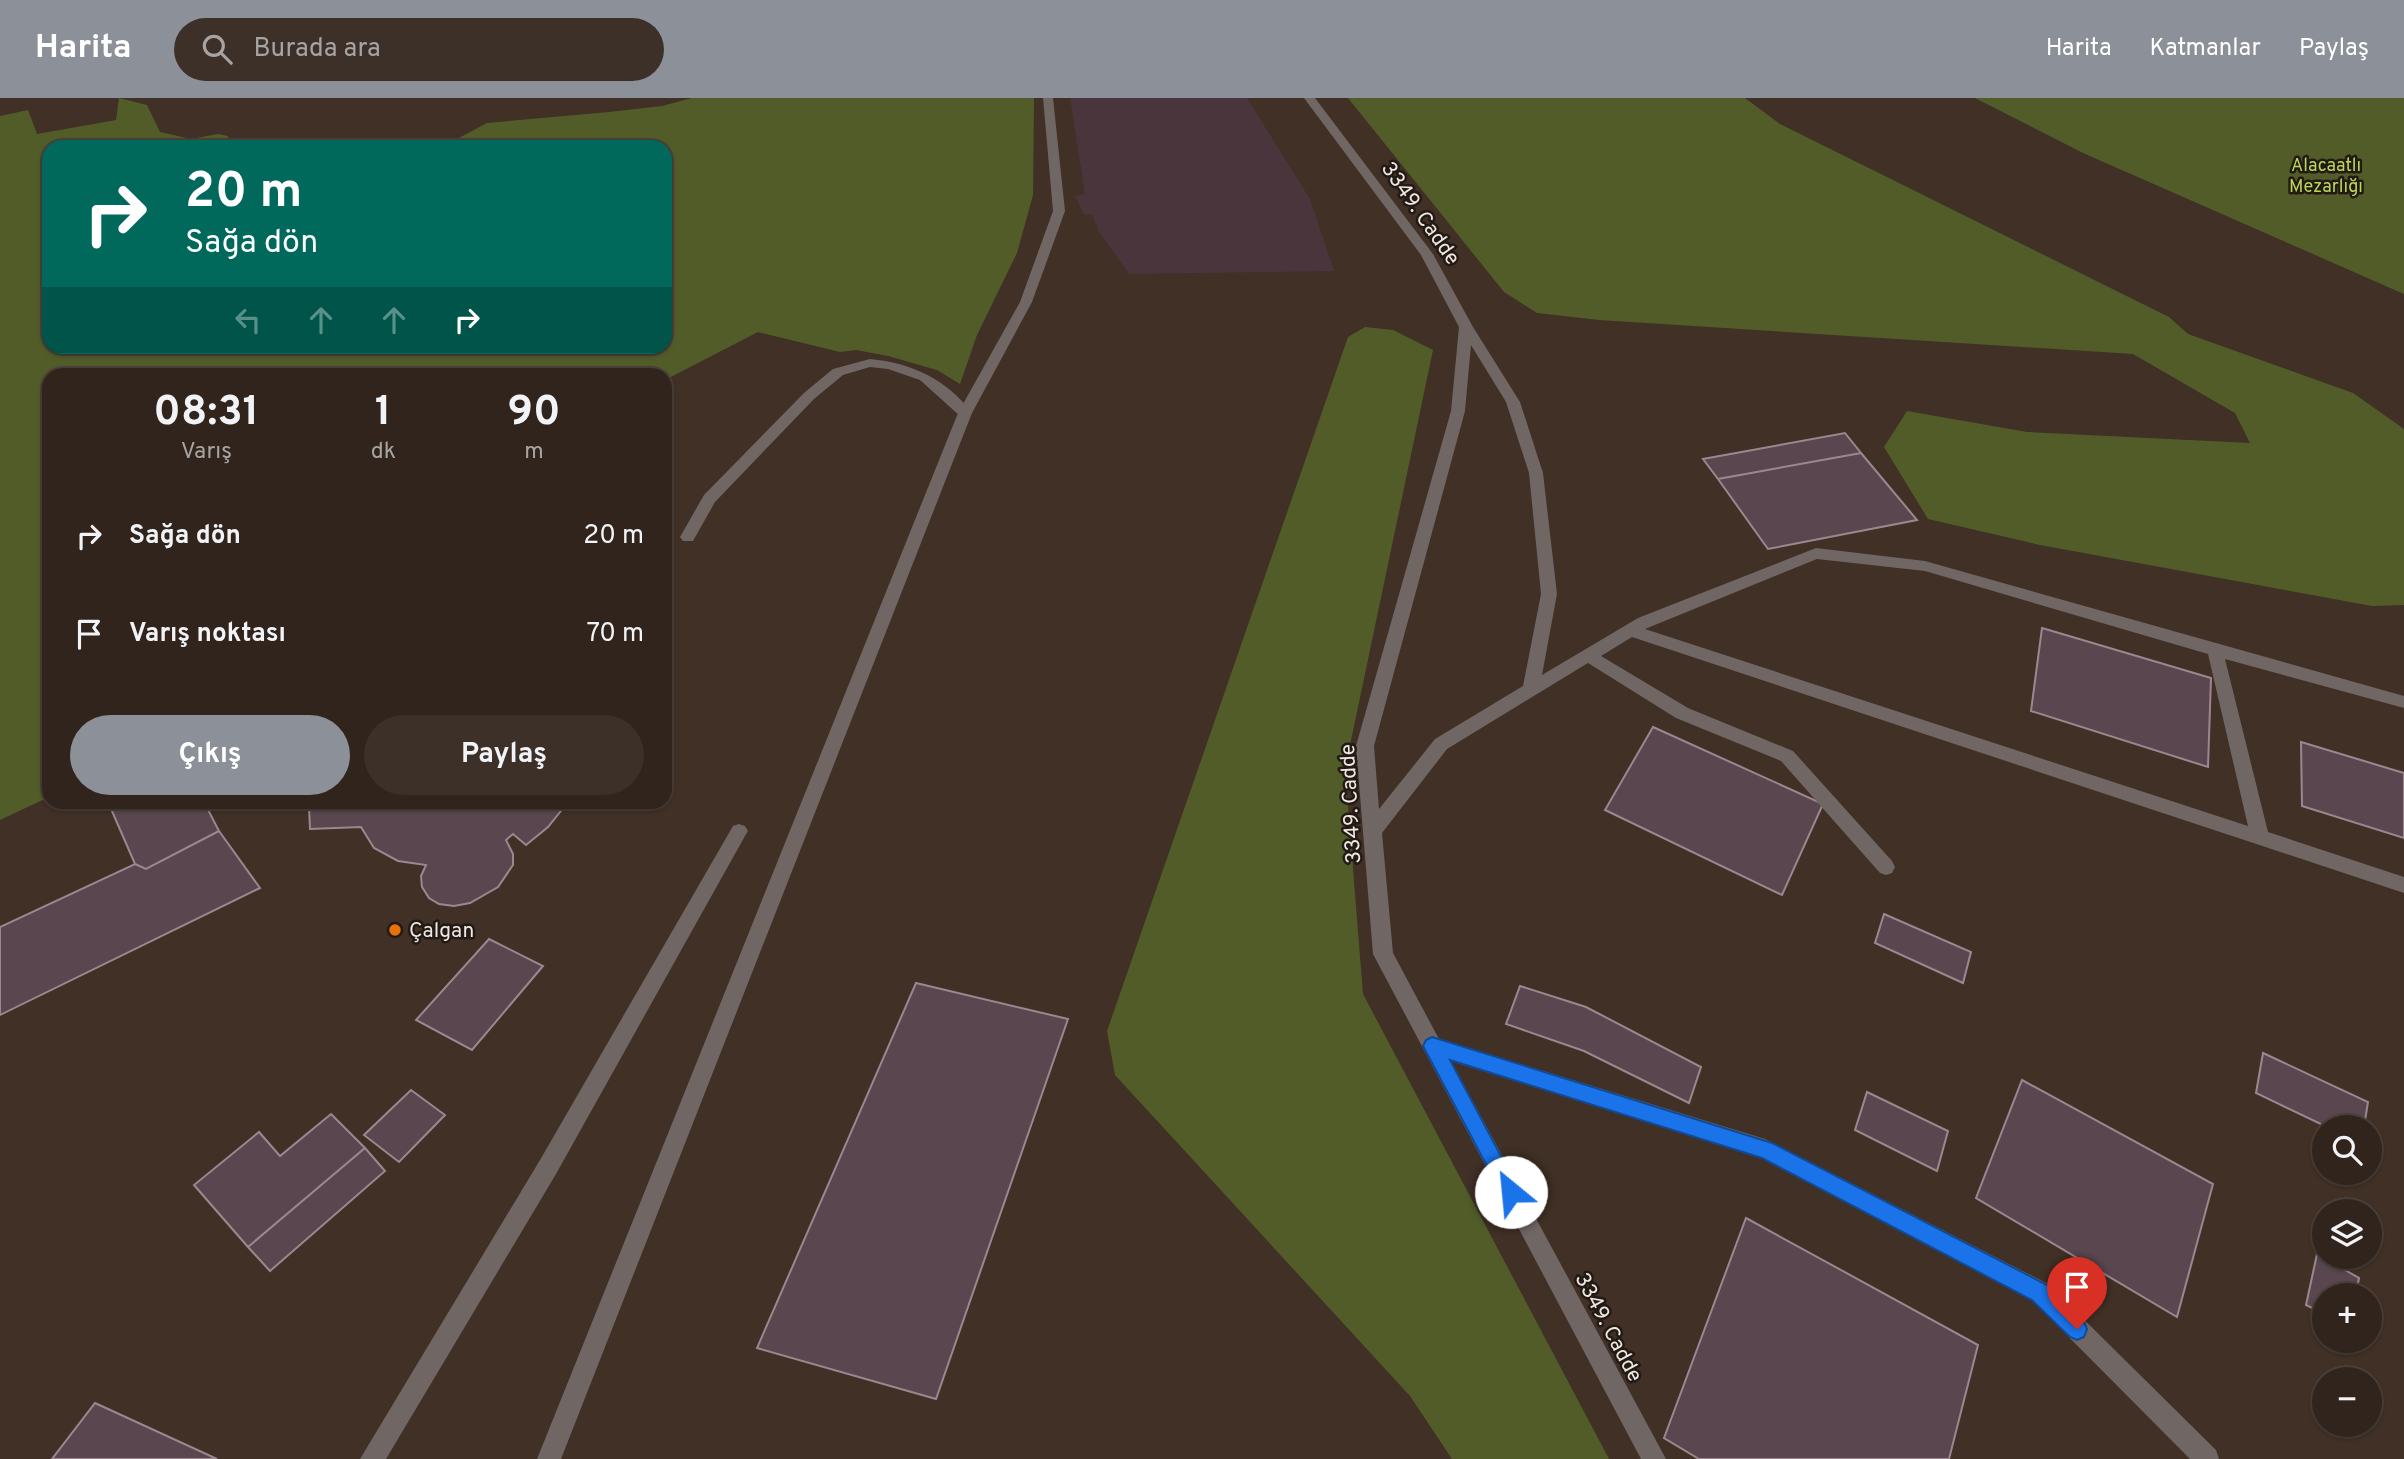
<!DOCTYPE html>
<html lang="tr">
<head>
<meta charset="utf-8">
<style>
	:root { --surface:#30241c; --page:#3c3029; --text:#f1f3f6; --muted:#a8a4a3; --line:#4b413b; --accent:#8c9099 }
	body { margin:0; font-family:Overpass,sans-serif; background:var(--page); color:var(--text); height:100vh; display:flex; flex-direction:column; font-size:26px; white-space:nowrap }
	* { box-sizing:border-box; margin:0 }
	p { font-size:23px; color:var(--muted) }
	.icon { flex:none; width:38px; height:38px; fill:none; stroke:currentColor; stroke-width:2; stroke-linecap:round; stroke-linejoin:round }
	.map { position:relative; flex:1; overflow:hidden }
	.sheet { position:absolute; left:42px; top:270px; width:630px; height:441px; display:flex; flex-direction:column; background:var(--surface); border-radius:21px; box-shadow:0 2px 5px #0004,0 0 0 2px var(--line) }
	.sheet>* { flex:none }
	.banner { position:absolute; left:42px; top:42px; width:630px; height:214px; border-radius:21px; box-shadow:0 2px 5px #0004,0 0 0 2px var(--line); background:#00695c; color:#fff; overflow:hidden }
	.buttons { position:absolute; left:2312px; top:1017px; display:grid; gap:14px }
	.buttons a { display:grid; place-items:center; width:70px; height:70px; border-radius:50%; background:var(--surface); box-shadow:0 2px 5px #0004,0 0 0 2px var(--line); font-size:35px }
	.pin { position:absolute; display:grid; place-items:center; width:60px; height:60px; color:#fff; margin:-72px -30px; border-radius:50% 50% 50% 0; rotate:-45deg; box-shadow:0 0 7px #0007 }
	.pin .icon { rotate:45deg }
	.me { position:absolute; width:77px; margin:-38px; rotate:332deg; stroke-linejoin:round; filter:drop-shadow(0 0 5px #0008) }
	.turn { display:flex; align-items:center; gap:24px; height:147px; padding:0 28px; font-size:32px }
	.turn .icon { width:91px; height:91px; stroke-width:2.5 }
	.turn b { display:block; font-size:49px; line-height:60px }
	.lanes { display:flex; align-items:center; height:66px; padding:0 28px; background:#0003; justify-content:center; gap:35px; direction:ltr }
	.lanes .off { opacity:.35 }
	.eta { display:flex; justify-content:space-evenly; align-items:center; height:119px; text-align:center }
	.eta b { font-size:42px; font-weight:700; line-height:49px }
	.button { display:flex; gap:14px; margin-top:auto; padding:14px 28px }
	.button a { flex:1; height:80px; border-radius:42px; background:var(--accent); color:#fff; font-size:28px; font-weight:700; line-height:80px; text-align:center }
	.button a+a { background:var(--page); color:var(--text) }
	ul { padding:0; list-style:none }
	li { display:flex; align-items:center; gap:21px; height:98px; padding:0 28px }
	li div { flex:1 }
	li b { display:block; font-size:26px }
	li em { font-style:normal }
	header { display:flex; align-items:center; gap:42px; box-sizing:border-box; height:98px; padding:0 35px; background:var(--accent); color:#fff }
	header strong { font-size:33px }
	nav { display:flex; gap:38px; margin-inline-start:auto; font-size:24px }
	.search { width:490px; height:63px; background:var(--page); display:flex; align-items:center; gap:18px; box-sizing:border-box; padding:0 24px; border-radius:38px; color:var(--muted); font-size:26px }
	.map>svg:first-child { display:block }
	.education { fill:#49353b }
	.green { fill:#525c29 }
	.building { fill:#59464e; stroke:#9c8790; stroke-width:2 }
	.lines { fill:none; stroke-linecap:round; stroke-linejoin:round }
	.lane { fill:#706664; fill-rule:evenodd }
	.street { fill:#706664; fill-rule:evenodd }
	.route { fill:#1a73e8; stroke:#114b97; stroke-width:2 }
	.food-dot { fill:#e8710a; stroke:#211a15; stroke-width:2.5 }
	.labels { text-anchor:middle; stroke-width:5; stroke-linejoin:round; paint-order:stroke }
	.far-park-label { font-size:18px; fill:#bdd657; stroke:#211a15 }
	.street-label { font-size:21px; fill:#f1e7e1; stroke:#211a15 }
	.poi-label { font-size:21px; fill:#f1e7e1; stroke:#211a15; text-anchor:start }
</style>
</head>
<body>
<header>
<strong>Harita</strong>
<div class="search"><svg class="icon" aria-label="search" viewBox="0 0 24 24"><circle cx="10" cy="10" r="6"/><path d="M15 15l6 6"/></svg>Burada ara</div>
<nav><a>Harita</a><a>Katmanlar</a><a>Paylaş</a></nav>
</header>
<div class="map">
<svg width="2404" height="1361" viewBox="0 0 2404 1361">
	<rect width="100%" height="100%" fill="#403026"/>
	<path class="education" d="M1070,0H1247L1310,101L1334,173L1129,176L1099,134L1092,116L1084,117L1075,98L1085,96Z"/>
	<path class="green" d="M119,0L147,7L160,34L191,41L218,36L228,38L226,49H49V248H665V49H442L487,25L609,14L662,8L692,0H1034L1033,97L1017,155L977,237L960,286L937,272L888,258L856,252L840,254L758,234L665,282V276H49V699L0,722V18L28,12L37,36L116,22Z
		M1348,0H1745L1780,26L2169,219L2188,236L2353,295L2404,331V507L2372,508L2040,447L1928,421L1884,349L1907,313L2027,334L2250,345L2235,315L2133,256L1599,222L1537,215L1504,194Z
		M1975,0H2404V196L2083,55Z
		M1365,229L1393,232L1433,252L1345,671L1363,896L1609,1361H1452L1410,1298L1115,977L1107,933L1348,239Z"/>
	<path class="building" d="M1845,335L1861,355L1718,381L1703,361Z
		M1861,355L1917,422L1768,451L1718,381Z
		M2042,530L2211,580L2208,669L2031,613Z
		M1653,629L1823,706L1782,797L1605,712Z
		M2301,644L2404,675V740L2302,708Z
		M108,704H204L219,733L146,771L135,766Z
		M315,704H568L548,729L526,747L513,736L506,742L513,756V767L498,789L470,805L454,808L439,806L429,800L422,789L421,778L426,767L398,763L374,750L361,729L310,731L309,709Z
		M219,733L260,790L0,917V829L135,766L146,771Z
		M1884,816L1971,854L1963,885L1875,845Z
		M489,841L543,868L472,952L416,922Z
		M916,885L1068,921L936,1301L757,1250Z
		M1520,888L1586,909L1701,969L1689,1005L1584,953L1506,926Z
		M2263,955L2368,1004L2364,1029H2327L2256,995Z
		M2022,982L2213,1086L2177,1219L1976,1100Z
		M411,992L445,1017L399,1064L364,1037Z
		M1867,994L1948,1033L1937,1073L1855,1032Z
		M331,1016L365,1050L248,1149L194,1087L259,1034L280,1058Z
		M365,1050L385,1073L270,1173L248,1149Z
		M1746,1120L1978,1247L1949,1361H1699L1664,1340Z
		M2317,1156L2359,1180L2356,1197H2324V1216L2306,1207Z
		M95,1305L217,1361H52Z"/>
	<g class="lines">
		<path class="lane" d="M870,261C912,265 946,281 972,315L970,318H960L920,282L888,271L870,269L843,277L814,301L715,404L693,443H683L680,439L704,397L804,295L833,271Z
			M739,726L745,728L748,733L745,738L556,1076L386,1361H360L540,1062L733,728Z"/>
		<path class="street" d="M1043,0H1053L1065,113L1032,204L972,315L561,1361H537L958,315L1020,204L1053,113Z
			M1304,0H1315L1433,156L1473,229L1520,304L1543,375L1557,496L1542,577L1638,520L1816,450L1925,463L2404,598V610L2225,561L2268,734L2404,779V795L1632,539L1601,558L1688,610L1793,653L1892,763L1895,769L1892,775L1886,777L1880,775L1781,663L1676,620L1588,565L1447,651L1382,735L1393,855L1439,941L1765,1041L2048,1186L2216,1352L2219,1361H2190L2032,1202L1761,1060L1451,963L1666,1361H1641L1373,856L1356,648L1451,313L1459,229L1421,157ZM1471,247L1506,304L1529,375L1541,496L1523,588L1435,641L1379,711L1374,648L1465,313ZM1817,461L1925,473L2208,556L2248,728L1645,531Z"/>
	</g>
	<path class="route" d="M1432,939L1772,1045L2047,1187L2084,1224L2087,1231L2084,1239L2077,1242L2070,1239L2032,1202L1762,1060L1450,962L1520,1094L1518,1100L1511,1103L1504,1100L1423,948L1426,942Z"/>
	<circle class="food-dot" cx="395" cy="832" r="7"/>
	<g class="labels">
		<g class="far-park-label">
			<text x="2326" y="73">Alacaatlı<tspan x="2326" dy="21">Mezarlığı</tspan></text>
		</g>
		<g class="street-label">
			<text transform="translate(1421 115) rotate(55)" y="7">3349. Cadde</text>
			<text transform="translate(1350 706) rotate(-93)" y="7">3349. Cadde</text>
			<text transform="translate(1609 1229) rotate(62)" y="7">3349. Cadde</text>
		</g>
		<g class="poi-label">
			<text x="409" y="839">Çalgan</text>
		</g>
	</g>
</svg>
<div class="buttons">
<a><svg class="icon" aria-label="search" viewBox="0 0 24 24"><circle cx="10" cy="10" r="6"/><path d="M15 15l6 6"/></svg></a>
<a><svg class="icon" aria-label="layers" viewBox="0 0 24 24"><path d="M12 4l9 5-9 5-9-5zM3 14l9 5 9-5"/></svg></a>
<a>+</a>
<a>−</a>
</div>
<div class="pin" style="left:2077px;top:1231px;background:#d93025"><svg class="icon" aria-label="arrive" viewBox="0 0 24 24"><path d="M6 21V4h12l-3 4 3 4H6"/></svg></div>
<svg class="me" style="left:1511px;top:1094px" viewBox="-20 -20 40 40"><circle r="19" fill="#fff"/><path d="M0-13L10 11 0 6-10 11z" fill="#1a73e8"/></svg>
<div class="banner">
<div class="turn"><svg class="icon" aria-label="right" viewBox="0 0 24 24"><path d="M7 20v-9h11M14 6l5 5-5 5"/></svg><div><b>20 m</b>Sağa dön</div></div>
<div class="lanes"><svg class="icon off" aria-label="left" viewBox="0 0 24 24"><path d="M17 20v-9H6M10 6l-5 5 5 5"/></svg><svg class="icon off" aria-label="ahead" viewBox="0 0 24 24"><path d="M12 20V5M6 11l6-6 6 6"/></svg><svg class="icon off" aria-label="ahead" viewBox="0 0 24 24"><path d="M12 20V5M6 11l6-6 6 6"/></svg><svg class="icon" aria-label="right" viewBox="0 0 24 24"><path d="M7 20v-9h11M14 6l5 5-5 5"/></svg></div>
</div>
<section class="sheet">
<div class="eta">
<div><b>08:31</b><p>Varış</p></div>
<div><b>1</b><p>dk</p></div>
<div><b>90</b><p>m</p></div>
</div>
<ul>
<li><svg class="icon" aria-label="right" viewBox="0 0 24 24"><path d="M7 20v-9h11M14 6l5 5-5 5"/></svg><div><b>Sağa dön</b></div><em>20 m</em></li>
<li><svg class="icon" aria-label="arrive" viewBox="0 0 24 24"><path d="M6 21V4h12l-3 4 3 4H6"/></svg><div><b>Varış noktası</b></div><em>70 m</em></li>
</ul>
<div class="button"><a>Çıkış</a><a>Paylaş</a></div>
</section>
</div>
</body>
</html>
